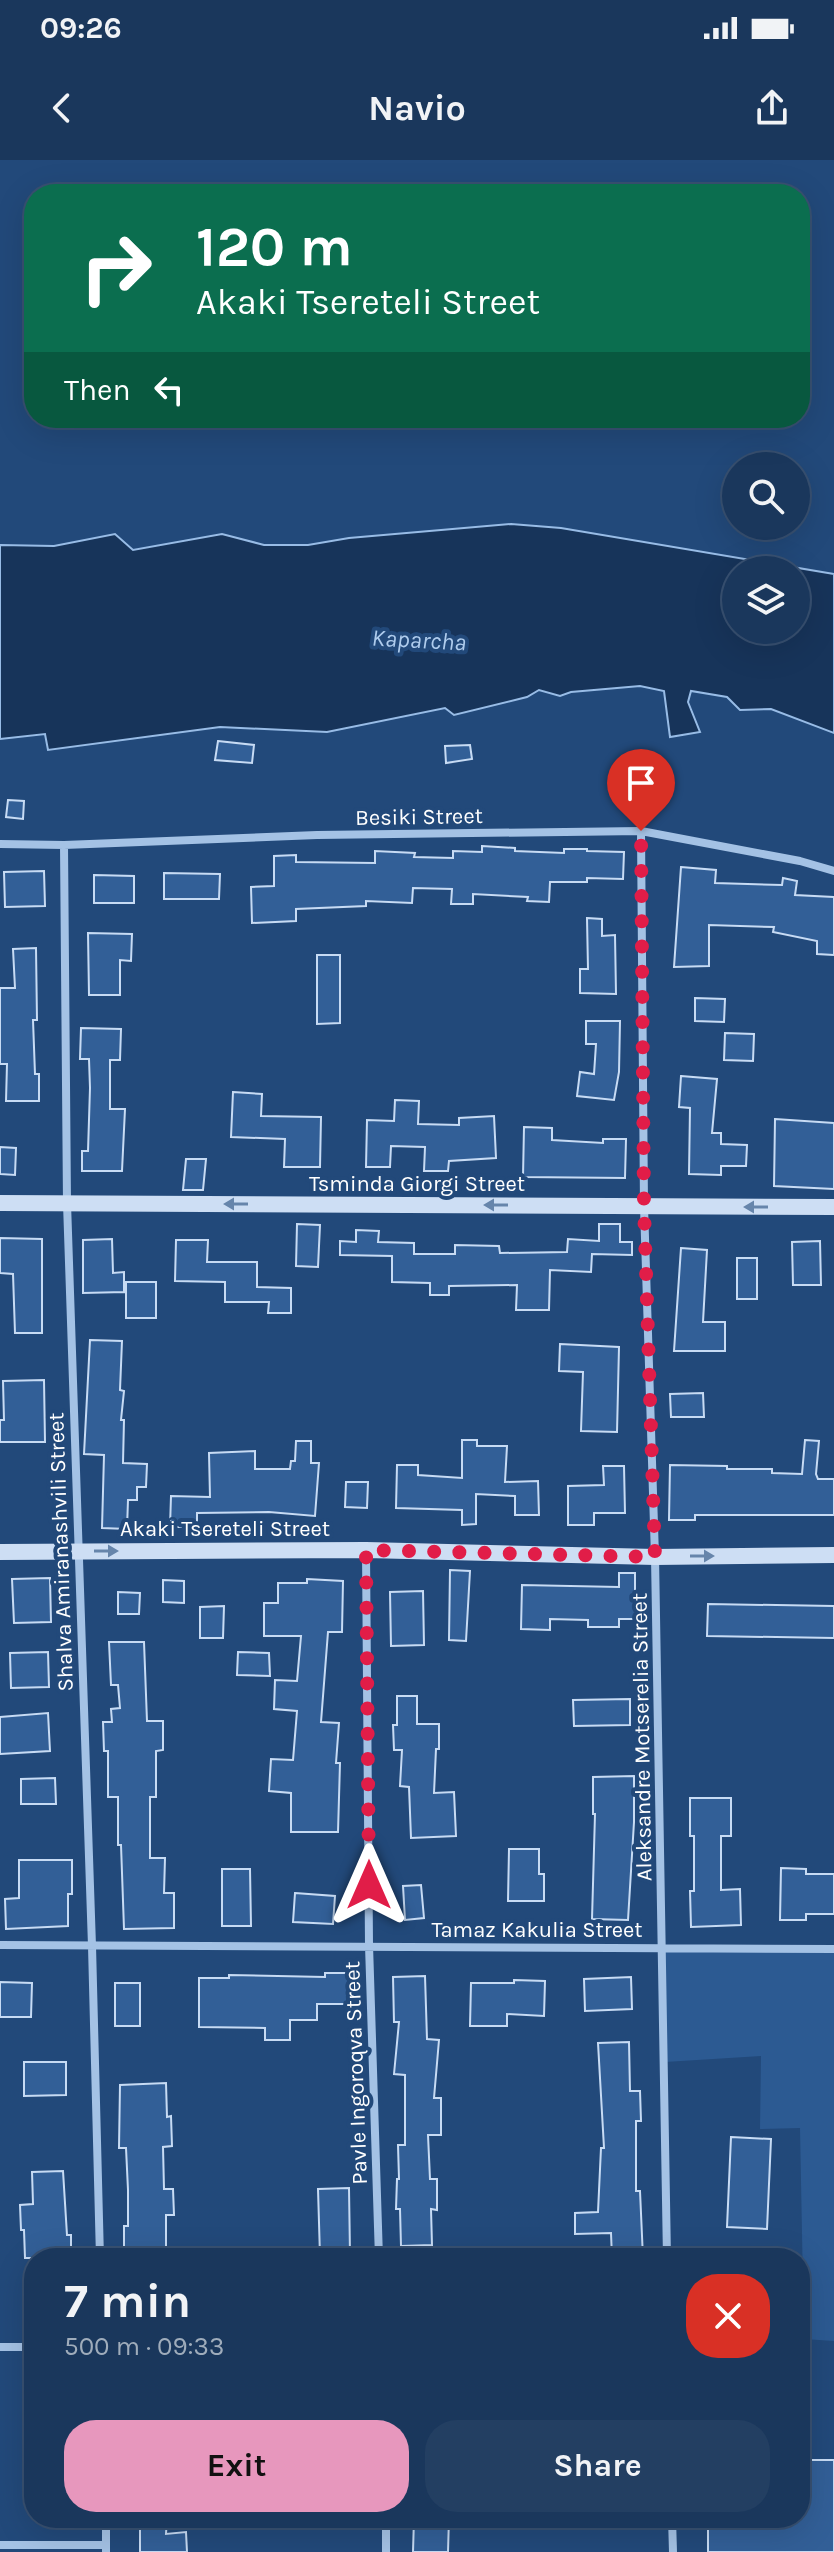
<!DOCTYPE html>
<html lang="en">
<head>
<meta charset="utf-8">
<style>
	:root { --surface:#1a375c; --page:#233f62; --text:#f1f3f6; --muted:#9facbb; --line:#385172; --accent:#e797bd }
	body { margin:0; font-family:Karla,sans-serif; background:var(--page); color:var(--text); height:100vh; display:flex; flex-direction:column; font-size:30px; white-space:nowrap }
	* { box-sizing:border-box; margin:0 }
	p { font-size:26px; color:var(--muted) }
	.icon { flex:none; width:44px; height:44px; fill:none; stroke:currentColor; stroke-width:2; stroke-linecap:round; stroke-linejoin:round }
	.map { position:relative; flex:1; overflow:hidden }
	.side { position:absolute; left:24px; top:2088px; width:786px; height:280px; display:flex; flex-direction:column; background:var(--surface); border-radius:32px; box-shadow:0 8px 32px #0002,0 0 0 2px var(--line) }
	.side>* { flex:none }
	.guide { position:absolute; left:24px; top:24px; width:786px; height:244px; border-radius:32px; box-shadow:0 8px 32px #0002,0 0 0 2px var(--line); background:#0b6e4f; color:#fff; overflow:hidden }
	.fabs { position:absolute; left:722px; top:292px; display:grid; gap:16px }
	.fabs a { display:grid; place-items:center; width:88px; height:88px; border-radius:50%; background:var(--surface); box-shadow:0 8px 32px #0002,0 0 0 2px var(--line); font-size:40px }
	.pin { position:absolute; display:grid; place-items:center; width:68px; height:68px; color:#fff; margin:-82px -34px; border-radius:50% 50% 50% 0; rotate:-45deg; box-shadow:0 0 8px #0007 }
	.pin .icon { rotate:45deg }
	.me { position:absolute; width:88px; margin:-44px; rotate:0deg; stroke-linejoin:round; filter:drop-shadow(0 0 6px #0008) }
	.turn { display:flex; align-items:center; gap:28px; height:168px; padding:0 40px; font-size:36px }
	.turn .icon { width:104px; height:104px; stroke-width:2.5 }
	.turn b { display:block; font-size:56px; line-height:68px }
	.then { display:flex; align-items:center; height:76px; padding:0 40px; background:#0003; gap:16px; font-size:30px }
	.round { display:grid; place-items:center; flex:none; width:84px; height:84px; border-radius:32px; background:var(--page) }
	.summary { display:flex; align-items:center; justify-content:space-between; height:136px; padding:0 40px }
	h1 { font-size:48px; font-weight:700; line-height:60px }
	.primary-button { display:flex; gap:16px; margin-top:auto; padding:16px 40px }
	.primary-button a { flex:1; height:92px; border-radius:32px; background:var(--accent); color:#111; font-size:32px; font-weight:700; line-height:92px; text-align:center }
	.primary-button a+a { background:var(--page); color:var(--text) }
	.status { display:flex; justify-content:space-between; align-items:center; height:56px; padding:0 40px; background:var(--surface); direction:ltr }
	.status svg { height:22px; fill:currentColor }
	header { display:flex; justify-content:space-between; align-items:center; height:104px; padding:0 40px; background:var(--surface); font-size:36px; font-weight:700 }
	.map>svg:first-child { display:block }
	.green { fill:#2c5a92 }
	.water { fill:#17345a; stroke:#98bce6; stroke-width:2; fill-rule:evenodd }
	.building { fill:#325f97; stroke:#c7dbf4; stroke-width:2 }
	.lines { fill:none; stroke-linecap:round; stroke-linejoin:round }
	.street { stroke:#a4c2e5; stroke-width:8 }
	.secondary { stroke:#cddef4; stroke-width:16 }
	.oneway { fill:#6685ab }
	.route { stroke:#e11d48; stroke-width:14; stroke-dasharray:0 25.2 }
	.labels { text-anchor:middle; stroke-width:8; stroke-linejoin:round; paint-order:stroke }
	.street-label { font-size:22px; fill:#fff; stroke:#22497a }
	.water-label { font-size:24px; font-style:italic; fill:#afcced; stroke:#22497a }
</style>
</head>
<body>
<div class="status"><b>09:26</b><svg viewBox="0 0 49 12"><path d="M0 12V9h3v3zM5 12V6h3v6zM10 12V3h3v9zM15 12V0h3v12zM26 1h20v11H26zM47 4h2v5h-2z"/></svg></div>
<header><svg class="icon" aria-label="back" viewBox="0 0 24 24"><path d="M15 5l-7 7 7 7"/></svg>Navio<svg class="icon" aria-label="share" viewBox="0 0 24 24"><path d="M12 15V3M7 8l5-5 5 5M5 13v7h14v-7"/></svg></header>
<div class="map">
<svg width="834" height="2392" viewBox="0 0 834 2392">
	<rect width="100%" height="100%" fill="#22497a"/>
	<path class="green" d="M663,1788L834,1789V2181L804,2179L800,1968L760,1969L761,1896L665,1902Z"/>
	<path class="water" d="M511,364L561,368L834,414V573L771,549L740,550L727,537L691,531L688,542L700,572L670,577L664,531L640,526L571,532L560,536L539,530L527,537L454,555L445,548L327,572L220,567L48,590L45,574L0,579V385L54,386L115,374L133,390L222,374L264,385H308L349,378ZM736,410H796V470H736Z"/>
	<path class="building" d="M218,581L254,585L252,603L215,600Z
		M470,585L472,599L446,603L445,586Z
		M8,640L24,641L23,659L6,657Z
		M482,686L515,688V691L564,693V689H587V691L624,692L623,719L587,718V722H550L549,742L527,741L528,737L473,734V744H451L452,729L413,728L412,743L366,741V746L296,749V761L252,763L251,727L274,726V696L296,695V702L375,703V691L415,693L414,697L453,698V691L482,692Z
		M681,707L716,710L715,723L782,725L783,718L797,721L795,735L834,737V795L817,794V781L773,772L774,767L709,765V806L674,807Z
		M44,711L45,746L5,747L4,712Z
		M164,713L220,714L219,739H164Z
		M94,715L134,716V743H94Z
		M587,758L602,759V776L615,775L616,834L580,833V809H588Z
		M88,773L132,774L131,801L120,800V835H89Z
		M36,788L37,860H33L35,914H39V941H6L7,904H0V828H15L13,789Z
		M317,795H340V863L317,864Z
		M695,838L725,839L724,862L695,861Z
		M586,861H620L619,912L614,940L577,936L580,912L594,914L596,884H586Z
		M81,868L121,869L120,900H110V949H125L122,1011H82V991H88L90,928L89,899H80Z
		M725,873L754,874L753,901L724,900Z
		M681,916L717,919L712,973H721V984L747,985L746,1006H721V1015L689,1014L690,948L679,947Z
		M233,932L262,934L261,956L321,957L320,1007H284L285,979L231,977Z
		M395,940L419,941L418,964L459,965V958L494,956L496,998L449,1001L448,1011H424L425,987L391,986L390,1007H366L367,960L394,961Z
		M775,959L834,963V1029L774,1026Z
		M524,967L552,968V980L603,983V979H626L625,1018L523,1017Z
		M0,987L16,988L15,1015L0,1014Z
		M186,999H206L203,1030H183Z
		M297,1064L320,1065L318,1107L296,1106Z
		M599,1064H620V1082H632V1095L592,1094L591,1112L550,1110L549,1150H516L517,1125L449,1126V1135H430V1123L392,1122V1096L340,1095V1081L356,1082V1070L379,1071L378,1082L414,1083V1094H455V1085L499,1086L500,1093L567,1092L568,1079L599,1081Z
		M0,1078L42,1079V1173H15L13,1114L0,1113Z
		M112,1079L113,1113L124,1112V1132L83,1133V1080Z
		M176,1080H208L207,1102H257V1127L291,1128V1153H268L269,1142H225V1122L175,1121Z
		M820,1081L821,1125H793L792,1082Z
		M681,1088L707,1090L703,1162H725V1191H674Z
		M737,1098H757V1139H737Z
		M126,1122H156V1158H126Z
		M90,1180L122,1181L120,1230L124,1231L121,1260H124L123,1303L147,1304L146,1327H137V1340H128L127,1369L102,1368L104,1295L84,1294Z
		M560,1184L619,1187L617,1272L581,1271L583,1212L559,1211Z
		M44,1220L45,1282H0V1260H4L3,1221Z
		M703,1233L704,1257H671L670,1234Z
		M462,1280H477V1286H507L505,1322L538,1321L539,1355H515V1336L476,1334V1364L462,1365V1350L396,1348L397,1305H418V1315L462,1318Z
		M805,1280L819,1281L816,1314L818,1319H834V1355H695V1360H669L670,1305L727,1306V1309H772V1313L802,1314Z
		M296,1281H311V1303H319L315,1356L269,1352L197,1353V1367H170L171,1336L210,1337L209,1293L255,1291V1309H290L291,1301H295Z
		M603,1306H624L625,1353H594V1365H568V1326L604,1325Z
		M346,1322H368L367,1348L345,1347Z
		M450,1410L470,1411L466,1481L449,1480Z
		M619,1413H635V1459H619V1467H588V1460L550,1459V1470L521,1469L522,1425L619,1427Z
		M50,1418L51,1462L14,1463L12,1419Z
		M307,1419L343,1421L342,1472H328L321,1562L339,1563L336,1603H340L338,1672H291V1633L269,1631L271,1599L293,1600L297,1551L274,1549L275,1520L297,1521L301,1476H264V1443H278V1423H307Z
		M163,1420L184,1421V1443L163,1442Z
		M423,1431L424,1485L391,1486L390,1432Z
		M118,1432L140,1433L139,1454H118Z
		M708,1444L834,1446V1478L707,1476Z
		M224,1446L223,1478H200V1447Z
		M109,1482H144L147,1561H163V1590L156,1591V1637H150V1698H165L164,1733H174V1768L124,1769L121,1685H118V1637H108V1591H104L103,1562H112L111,1549L120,1548L118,1525H111Z
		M48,1492L49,1527L11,1528L10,1493Z
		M238,1492L269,1493L270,1516L237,1515Z
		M397,1536H417V1564H439V1589H436L434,1633L454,1632L456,1676L411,1678L409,1627L400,1626L402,1590H394L393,1565H397Z
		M630,1539V1565L574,1566L573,1540Z
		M48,1553L50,1591L0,1594V1557Z
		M634,1616V1662L628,1760L592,1759L595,1654H593V1617Z
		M55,1618L56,1644H21V1619Z
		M690,1638H731V1676H721V1730L740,1729L741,1765L691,1767L690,1731H694V1676H690Z
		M509,1689H539V1714H544V1741H508Z
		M19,1700H72V1734H68V1766L6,1769L5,1739L19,1738Z
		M781,1708L806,1709V1714H834V1754H806V1760H780Z
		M222,1709H250L251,1766H222Z
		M421,1725L424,1758L405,1760L403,1726Z
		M295,1733L335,1736L333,1764L293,1762Z
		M325,1813H350V1844H317V1860H290V1880H265V1868L199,1867V1818H229V1815L325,1817Z
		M425,1816L427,1879L439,1880L434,1938H441V1975H428L430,2019H437V2050L431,2049L432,2085L401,2086L400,2049H396L397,2019H399L398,1985H405V1915L394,1914L399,1862H394L393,1817Z
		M631,1817L632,1849L585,1851L584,1819Z
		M514,1820L545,1821L544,1856L507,1854V1866H470L471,1823H514Z
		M0,1822L32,1823L31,1857H0Z
		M115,1823H140V1866H115Z
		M629,1882L630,1931H640L641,1961H636V2031H640L643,2098H612L611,2073L575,2074V2053L598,2052L601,1988H604L598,1883Z
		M24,1902H66V1935L24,1936Z
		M166,1923L167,1957L171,1956L172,1986L163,1987L164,2029H173L174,2055H166V2098H124V2066H128V2030L126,1988H119L120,1925Z
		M731,1977L771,1979L767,2069L727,2067Z
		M63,2011L67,2075H71V2098H25L24,2070H21L20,2045L33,2044L32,2012Z
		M349,2028L350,2095L320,2096L318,2029Z
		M800,2300H834V2392H708V2358H800Z
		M140,2358H167L166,2374L186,2372L187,2392H140Z
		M414,2358H449L448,2392H413Z"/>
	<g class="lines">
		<path class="street" d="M641,671L644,1046L655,1397L667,2098
			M0,684L64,685L317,675L641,671L800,701L834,711
			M64,685L67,1043L92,1786L100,2098
			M366,1390L369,1785L379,2098
			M0,1785L834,1789
			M0,2187H34
			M106,2358V2392
			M386,2358V2392
			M672,2358L673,2392
			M0,2385H106"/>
		<path class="secondary" d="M0,1043L834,1047
			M0,1392L366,1390L655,1397L834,1395"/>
	</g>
	<defs><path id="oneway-solid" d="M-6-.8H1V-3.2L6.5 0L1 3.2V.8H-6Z" transform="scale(2)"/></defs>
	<g class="oneway">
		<use href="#oneway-solid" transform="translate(236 1044) rotate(-180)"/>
		<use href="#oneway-solid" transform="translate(496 1045) rotate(-180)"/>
		<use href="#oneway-solid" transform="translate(756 1047) rotate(-180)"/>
		<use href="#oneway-solid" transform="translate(106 1391)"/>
		<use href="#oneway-solid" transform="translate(702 1396)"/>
	</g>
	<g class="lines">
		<path class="route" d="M369,1725L366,1390L655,1397L644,1046L641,671"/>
	</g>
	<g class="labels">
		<g class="street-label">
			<text transform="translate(419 656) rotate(-1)" y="8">Besiki Street</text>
			<text x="417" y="1031">Tsminda Giorgi Street</text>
			<text x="225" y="1376">Akaki Tsereteli Street</text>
			<text transform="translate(60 1392) rotate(-92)" y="8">Shalva Amiranashvili Street</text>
			<text transform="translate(641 1577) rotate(-91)" y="8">Aleksandre Motserelia Street</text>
			<text x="537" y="1777">Tamaz Kakulia Street</text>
			<text transform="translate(355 1913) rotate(-92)" y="8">Pavle Ingoroqva Street</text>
		</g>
		<g class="water-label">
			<text transform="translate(419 480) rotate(3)" y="8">Kaparcha</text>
		</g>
	</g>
</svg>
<div class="fabs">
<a><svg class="icon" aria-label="search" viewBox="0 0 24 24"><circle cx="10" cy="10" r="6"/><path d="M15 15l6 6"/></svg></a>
<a><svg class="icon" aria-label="layers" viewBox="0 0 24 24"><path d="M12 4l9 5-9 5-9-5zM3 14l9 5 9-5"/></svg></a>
</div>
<div class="pin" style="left:641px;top:671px;background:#d93025"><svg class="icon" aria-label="arrive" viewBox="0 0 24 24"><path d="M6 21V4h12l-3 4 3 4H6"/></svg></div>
<svg class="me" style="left:369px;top:1725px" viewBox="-20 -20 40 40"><path d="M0-17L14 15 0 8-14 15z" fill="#e11d48" stroke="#fff" stroke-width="4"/></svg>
<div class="guide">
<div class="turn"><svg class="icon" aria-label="right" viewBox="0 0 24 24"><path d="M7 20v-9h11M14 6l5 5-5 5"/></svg><div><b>120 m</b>Akaki Tsereteli Street</div></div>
<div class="then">Then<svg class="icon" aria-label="left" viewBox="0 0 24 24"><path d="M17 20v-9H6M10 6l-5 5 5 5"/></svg></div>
</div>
<section class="side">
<div class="summary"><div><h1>7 min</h1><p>500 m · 09:33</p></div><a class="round" style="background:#d93025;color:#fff"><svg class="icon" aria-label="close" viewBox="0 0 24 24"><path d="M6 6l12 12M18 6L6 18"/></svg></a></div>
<div class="primary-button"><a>Exit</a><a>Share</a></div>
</section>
</div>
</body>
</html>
